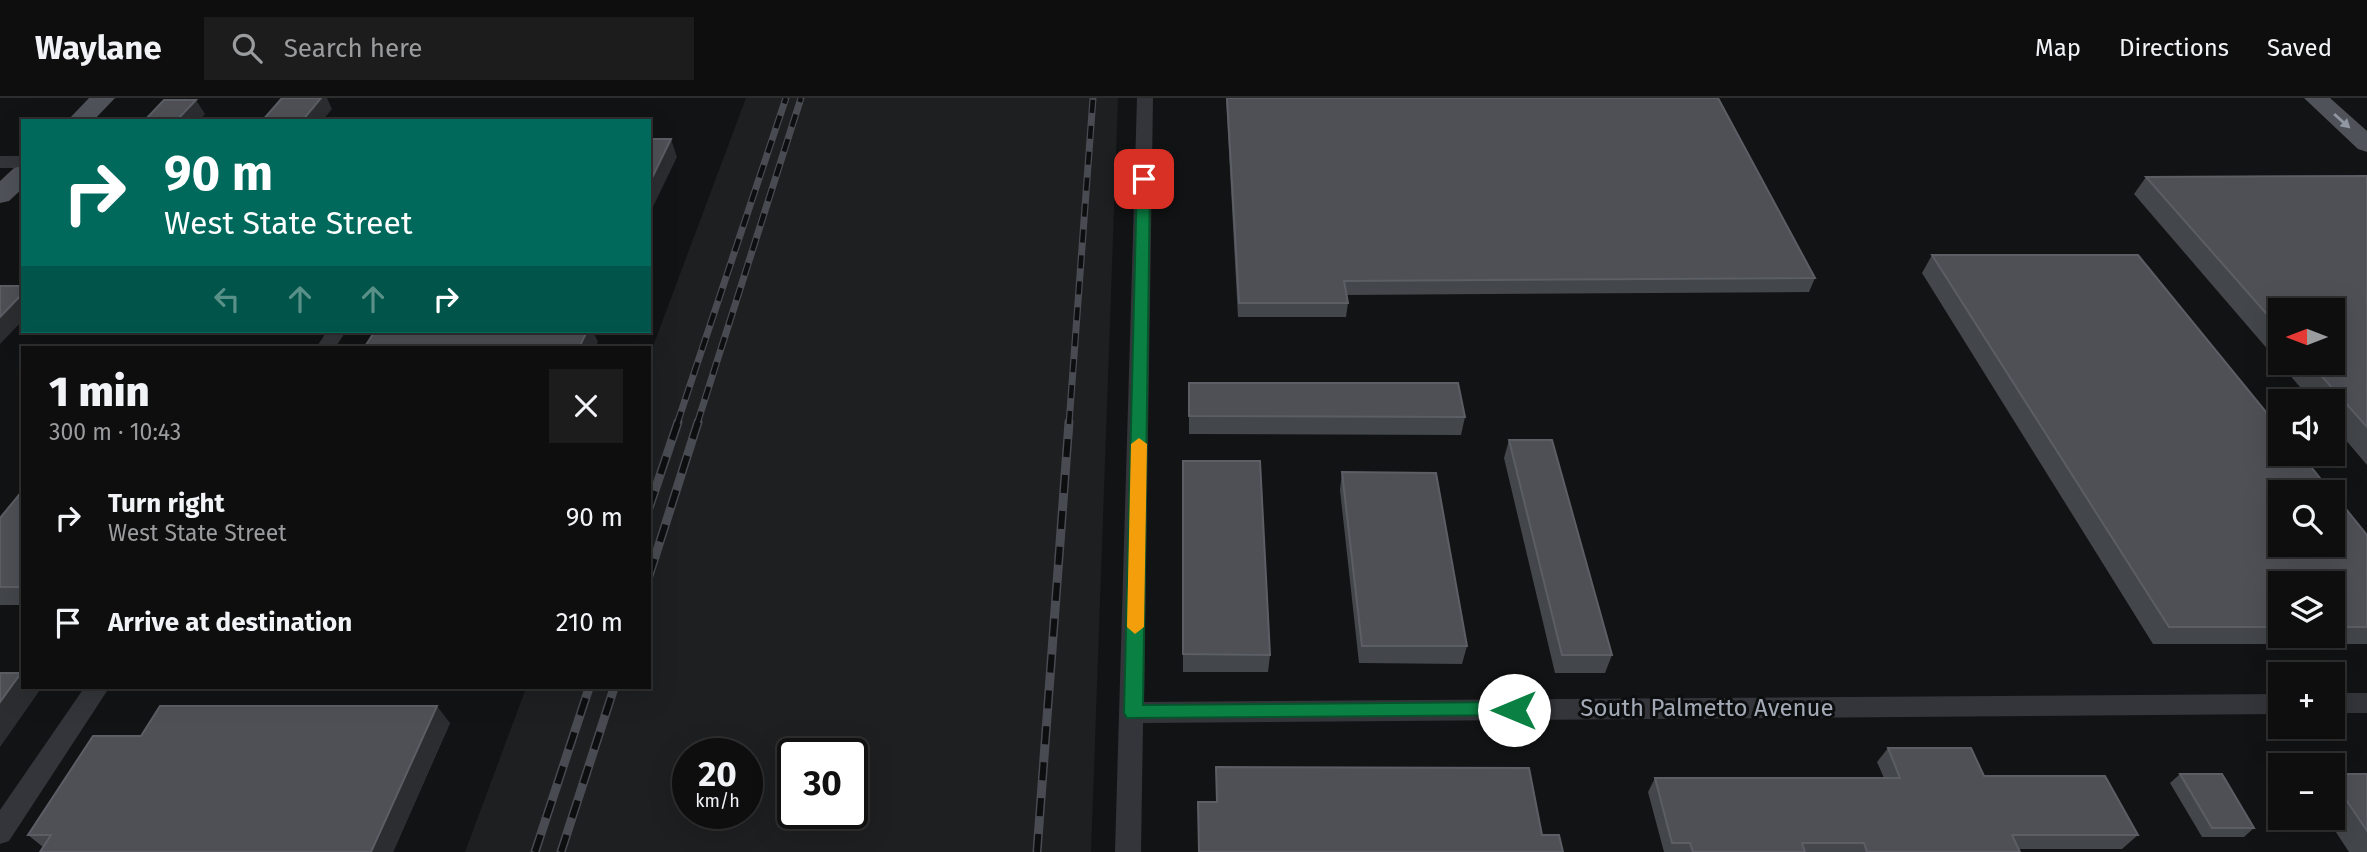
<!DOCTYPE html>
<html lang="en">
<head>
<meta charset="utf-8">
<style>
	:root { --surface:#0e0e0f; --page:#1c1c1d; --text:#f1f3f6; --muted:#9b9c9e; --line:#2e2e2f }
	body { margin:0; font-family:"Fira Sans",sans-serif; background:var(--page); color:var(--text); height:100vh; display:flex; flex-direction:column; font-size:26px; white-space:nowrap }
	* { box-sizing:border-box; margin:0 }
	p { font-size:23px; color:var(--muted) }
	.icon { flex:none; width:38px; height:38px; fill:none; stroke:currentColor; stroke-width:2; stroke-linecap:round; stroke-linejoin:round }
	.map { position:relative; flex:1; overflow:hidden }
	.side { position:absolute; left:21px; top:248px; width:630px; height:343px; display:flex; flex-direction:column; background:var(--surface); border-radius:0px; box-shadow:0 7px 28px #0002,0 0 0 2px var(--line) }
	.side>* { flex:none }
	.guide { position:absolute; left:21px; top:21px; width:630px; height:214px; border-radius:0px; box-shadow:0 7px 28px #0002,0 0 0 2px var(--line); background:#00695c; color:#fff; overflow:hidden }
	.needle { width:46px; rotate:270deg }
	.tools { position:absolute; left:2268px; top:200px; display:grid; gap:14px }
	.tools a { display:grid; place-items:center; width:77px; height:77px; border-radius:0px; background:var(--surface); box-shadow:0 7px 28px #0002,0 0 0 2px var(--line); font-size:35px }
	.speed { position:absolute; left:672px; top:640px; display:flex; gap:14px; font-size:35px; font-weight:700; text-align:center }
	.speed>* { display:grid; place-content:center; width:91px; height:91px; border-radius:50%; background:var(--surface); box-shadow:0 7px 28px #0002,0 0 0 2px var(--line); line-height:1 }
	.speed small { font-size:18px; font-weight:400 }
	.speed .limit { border:4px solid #111; border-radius:10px; background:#fff; color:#111 }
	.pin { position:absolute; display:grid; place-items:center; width:60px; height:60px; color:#fff; margin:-30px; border-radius:14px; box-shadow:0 4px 10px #0006 }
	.me { position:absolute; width:77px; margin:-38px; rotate:270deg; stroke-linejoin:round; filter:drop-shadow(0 0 5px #0008) }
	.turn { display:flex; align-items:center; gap:24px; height:147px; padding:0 28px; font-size:32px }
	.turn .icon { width:91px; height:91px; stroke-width:2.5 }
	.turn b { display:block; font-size:49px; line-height:60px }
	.lanes { display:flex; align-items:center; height:66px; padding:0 28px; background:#0003; justify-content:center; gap:35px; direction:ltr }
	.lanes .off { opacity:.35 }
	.round { display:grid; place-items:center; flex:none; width:74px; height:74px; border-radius:0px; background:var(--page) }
	.overview { display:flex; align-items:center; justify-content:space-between; height:119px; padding:0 28px }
	h1 { font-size:42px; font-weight:800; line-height:52px }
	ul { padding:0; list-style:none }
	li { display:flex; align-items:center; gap:21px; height:105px; padding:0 28px }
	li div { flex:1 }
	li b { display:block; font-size:26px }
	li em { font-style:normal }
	header { display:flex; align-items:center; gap:42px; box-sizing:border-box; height:98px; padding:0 35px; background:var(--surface); border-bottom:2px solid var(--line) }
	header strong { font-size:33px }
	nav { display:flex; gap:38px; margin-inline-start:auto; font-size:24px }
	.search { width:490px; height:63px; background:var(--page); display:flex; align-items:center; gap:18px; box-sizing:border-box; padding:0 24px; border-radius:0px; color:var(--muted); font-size:26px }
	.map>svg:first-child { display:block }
	.built { fill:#1e1f21; fill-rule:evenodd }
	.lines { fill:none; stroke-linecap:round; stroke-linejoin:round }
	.minor { fill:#33353a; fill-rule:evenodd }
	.tertiary { fill:#33353a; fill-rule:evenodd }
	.primary { fill:#4f5259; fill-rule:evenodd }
	.rail-far1-casing { stroke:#484b51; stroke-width:7 }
	.rail-casing { stroke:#484b51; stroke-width:9 }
	.rail-far1 { stroke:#0d0e0f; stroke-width:4.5; stroke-dasharray:13; stroke-linecap:butt }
	.rail { stroke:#0d0e0f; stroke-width:6; stroke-dasharray:18; stroke-linecap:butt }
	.wall { fill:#43464a; fill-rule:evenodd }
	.shaded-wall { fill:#2b2d30 }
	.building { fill:#4e5056; stroke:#5b5e65; stroke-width:2 }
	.oneway { fill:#9298a3 }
	.route { fill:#0b8043; stroke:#07532c; stroke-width:2 }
	.slow { fill:#f59e0b }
	.labels { text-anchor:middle; stroke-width:6; stroke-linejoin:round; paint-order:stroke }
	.street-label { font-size:24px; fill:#a3aab6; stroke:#0d0e0f }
</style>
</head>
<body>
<header>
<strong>Waylane</strong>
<div class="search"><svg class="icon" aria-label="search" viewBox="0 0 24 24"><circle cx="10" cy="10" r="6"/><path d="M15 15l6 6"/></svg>Search here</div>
<nav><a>Map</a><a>Directions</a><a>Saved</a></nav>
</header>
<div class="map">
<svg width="2367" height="754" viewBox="0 0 2367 754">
	<rect width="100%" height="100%" fill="#121314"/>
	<path class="built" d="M746,0H1118L1091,754H465L526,590H649V259ZM747,656V716H688V656ZM793,656H852V716H793Z"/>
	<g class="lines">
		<path class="minor" d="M1137,0H1153L1144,604L2280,596V616L1143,625L1141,754H1115Z
			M327,233H346L335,250H316Z
			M84,590H109L9,743L0,746V712Z
			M2333,595H2367V615H2333Z"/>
		<path class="tertiary" d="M0,58H23V70H0Z"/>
		<path class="primary" d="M89,0H115L93,23H67Z
			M2304,0H2330L2367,33V54L2358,51Z
			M23,68V90L9,103L0,105V83L14,70Z"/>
		<g class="rail-far1-casing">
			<path id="rail-far1" d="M677,326L786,0
				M697,326L801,0
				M1069,326L1093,0"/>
		</g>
		<g class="rail-casing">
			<path id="rail" d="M649,410L678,324
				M649,478L698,324
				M535,754L589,590
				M561,754L614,590
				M1037,754L1069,324"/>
		</g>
		<use href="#rail-far1" class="rail-far1"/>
		<use href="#rail" class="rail"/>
	</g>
	<path class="wall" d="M1226,0H1718L1815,180L1809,194L1346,197L1348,205L1346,219H1238Z
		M2367,78V367L2333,327V303H2312L2134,96L2146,79ZM2280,212L2333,264H2280Z
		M1932,157L2367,437V546H2153L1922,175ZM2280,485H2333V537H2280Z
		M1189,285L1465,319L1461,337L1189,336Z
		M1509,342L1612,557L1605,575H1555L1504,360Z
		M1183,363L1270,557L1268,574H1183Z
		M1342,374L1467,548L1462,566L1359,565L1340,392Z
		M23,392V507H0V420Z
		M450,625L393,754H40L43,749L28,737L141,638Z
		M1888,650L1984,678L2138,737L2122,751H2018L2020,754H1664L1648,694L1655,680H1884L1877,664Z
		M2180,676L2254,730L2244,739H2202L2170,685Z
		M2333,676H2367V754H2349L2326,719H2333Z"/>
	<path class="shaded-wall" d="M321,0H327L332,11L322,23H302Z
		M196,2L205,16L199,23H176Z
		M671,41L677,59L649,117V86Z
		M23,195V222L0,246V219Z
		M587,233H593L598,244L595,250H579Z
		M21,575L23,577V590H38L40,592L0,649V604Z
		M437,608L450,625L393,754H371Z"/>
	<path class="building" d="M282,0H321L302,23H262Z
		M1227,0H1718L1815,180L1344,183L1348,205H1239Z
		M164,2H196L176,23H144Z
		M649,41H671L649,86Z
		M2367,78V329L2309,264H2333V212H2280V231L2146,79Z
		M1932,157H2138L2280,331V355H2300L2331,394H2280V446H2333V395L2367,437V529H2333V485H2280V529H2169Z
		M0,188H23V195L0,219Z
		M375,233H587L579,250H364Z
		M1189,285H1458L1465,319L1189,318Z
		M1509,342H1552L1612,557H1562Z
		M1183,363H1260L1270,557L1183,556Z
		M1342,374L1436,375L1467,548H1362Z
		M23,392V489H0V420Z
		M0,575H21L0,604Z
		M160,608H437L371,754H40L51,737H28L93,638H141Z
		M1888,650H1971L1984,678H2105L2138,737H2012L2020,754H1867L1864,745H1802L1805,754H1693L1690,745H1672L1655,680H1900Z
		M1216,669L1529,670L1542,737H1559L1563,754H1199L1198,704H1217Z
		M2180,676H2222L2254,730H2212Z
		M2333,676H2367V733L2333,682Z"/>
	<defs><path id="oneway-solid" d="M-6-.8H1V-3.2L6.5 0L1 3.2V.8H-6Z" transform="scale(1.75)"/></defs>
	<use class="oneway" href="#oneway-solid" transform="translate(2342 23) rotate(42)"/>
	<path class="route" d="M1144,78L1150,81L1143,607L1514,604L1521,606L1524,612L1521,617L1127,620L1124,615L1137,81Z"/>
	<path class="slow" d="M1139,340L1147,346L1144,529L1135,536L1127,529L1131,346Z"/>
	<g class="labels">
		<g class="street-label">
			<text x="1707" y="618">South Palmetto Avenue</text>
		</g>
	</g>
</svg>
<div class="tools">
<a><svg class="needle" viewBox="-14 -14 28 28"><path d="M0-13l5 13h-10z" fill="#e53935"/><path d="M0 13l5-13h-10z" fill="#9b9c9e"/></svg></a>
<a><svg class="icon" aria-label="sound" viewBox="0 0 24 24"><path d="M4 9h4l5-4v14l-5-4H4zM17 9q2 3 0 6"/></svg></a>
<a><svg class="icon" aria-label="search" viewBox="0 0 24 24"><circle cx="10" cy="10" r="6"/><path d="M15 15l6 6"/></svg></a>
<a><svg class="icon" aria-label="layers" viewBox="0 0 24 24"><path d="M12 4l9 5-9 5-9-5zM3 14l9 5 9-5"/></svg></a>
<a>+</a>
<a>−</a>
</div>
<div class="speed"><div>20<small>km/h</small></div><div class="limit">30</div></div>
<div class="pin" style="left:1144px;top:81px;background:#d93025"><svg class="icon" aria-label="arrive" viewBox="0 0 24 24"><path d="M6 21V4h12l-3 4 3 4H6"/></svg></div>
<svg class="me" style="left:1514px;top:612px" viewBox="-20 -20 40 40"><circle r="19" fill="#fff"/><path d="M0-13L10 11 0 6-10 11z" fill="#0b8043"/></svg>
<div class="guide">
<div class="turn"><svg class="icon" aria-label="right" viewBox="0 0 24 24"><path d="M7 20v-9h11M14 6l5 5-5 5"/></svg><div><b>90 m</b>West State Street</div></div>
<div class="lanes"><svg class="icon off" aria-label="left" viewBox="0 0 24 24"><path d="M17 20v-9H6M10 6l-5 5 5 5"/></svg><svg class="icon off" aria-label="ahead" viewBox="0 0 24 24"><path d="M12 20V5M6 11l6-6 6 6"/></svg><svg class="icon off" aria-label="ahead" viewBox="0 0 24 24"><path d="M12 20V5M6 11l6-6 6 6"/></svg><svg class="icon" aria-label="right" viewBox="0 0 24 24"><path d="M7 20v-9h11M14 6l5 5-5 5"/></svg></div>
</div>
<section class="side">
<div class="overview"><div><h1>1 min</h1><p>300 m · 10:43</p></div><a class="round"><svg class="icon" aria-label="close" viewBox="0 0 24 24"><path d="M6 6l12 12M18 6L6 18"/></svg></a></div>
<ul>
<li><svg class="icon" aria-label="right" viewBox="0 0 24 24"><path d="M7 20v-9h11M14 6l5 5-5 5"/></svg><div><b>Turn right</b><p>West State Street</p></div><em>90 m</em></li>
<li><svg class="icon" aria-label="arrive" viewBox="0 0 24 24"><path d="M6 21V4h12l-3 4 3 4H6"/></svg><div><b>Arrive at destination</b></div><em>210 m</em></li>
</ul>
</section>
</div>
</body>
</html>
